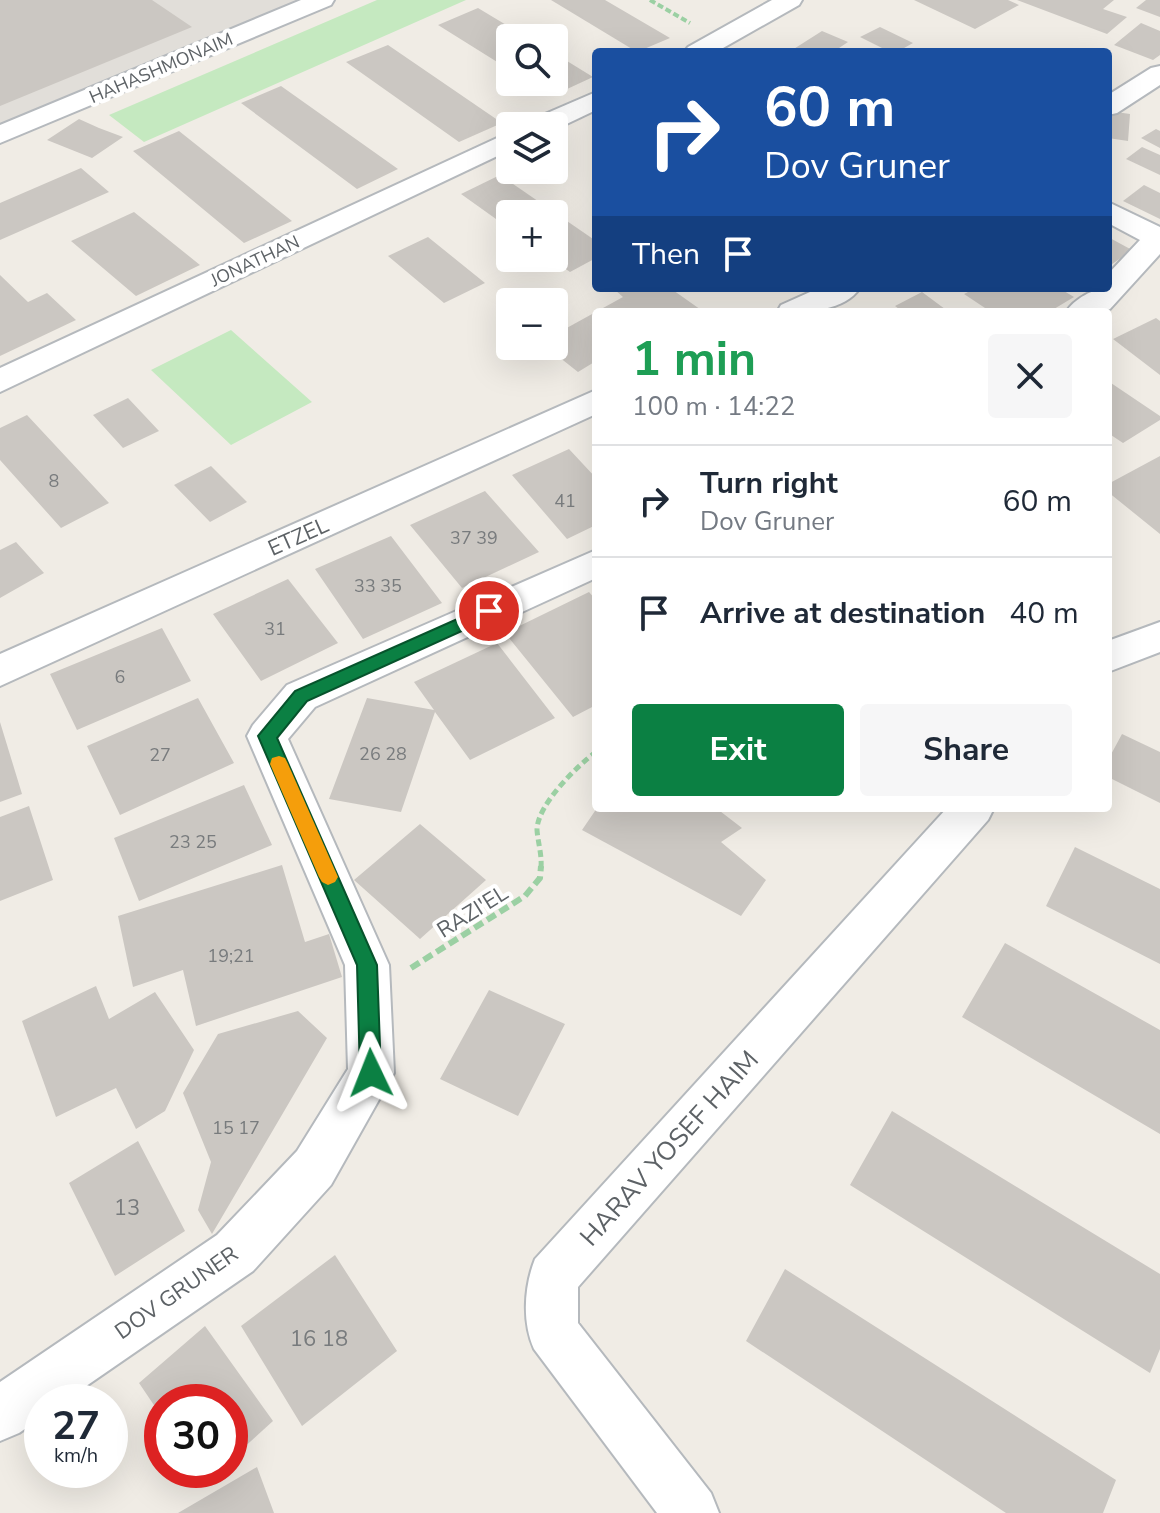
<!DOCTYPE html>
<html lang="en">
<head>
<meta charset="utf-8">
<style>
	:root { --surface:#fff; --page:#f6f6f7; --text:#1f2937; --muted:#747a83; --line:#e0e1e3; --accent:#0b8043 }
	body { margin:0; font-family:"Nunito Sans",sans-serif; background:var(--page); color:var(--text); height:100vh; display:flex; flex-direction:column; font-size:30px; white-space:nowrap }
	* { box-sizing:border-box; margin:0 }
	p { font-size:26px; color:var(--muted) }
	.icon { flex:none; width:44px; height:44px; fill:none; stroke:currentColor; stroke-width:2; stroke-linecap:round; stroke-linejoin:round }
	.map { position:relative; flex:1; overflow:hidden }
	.side { position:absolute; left:592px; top:308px; width:520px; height:504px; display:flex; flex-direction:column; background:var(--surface); border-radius:8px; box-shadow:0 8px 32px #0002 }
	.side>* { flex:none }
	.guide { position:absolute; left:592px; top:48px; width:520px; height:244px; border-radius:8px; box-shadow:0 8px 32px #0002; background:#1a4fa0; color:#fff; overflow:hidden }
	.controls { position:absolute; left:496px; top:24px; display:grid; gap:16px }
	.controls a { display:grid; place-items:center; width:72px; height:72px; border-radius:8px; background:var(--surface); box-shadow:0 8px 32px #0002; font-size:40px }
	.speed { position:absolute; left:24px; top:1384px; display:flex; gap:16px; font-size:40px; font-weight:700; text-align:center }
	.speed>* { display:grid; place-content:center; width:104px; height:104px; border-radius:50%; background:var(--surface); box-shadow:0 8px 32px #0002; line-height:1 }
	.speed small { font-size:20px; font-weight:400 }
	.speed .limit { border:12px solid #d22; background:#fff; color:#111 }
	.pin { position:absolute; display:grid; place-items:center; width:68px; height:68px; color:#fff; margin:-34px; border:4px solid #fff; border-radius:50%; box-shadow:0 2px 8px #0007 }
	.me { position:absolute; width:88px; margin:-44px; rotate:358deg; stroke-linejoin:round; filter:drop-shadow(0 0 6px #0008) }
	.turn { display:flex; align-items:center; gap:28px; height:168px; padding:0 40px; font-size:36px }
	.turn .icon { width:104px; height:104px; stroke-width:2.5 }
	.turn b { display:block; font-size:56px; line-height:68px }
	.then { display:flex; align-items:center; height:76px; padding:0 40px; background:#0003; gap:16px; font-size:30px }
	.round { display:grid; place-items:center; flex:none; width:84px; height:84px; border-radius:8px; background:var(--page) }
	.head { display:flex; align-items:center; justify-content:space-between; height:136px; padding:0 40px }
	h1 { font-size:48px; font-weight:700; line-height:60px; color:#1e9e55 }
	.primary-button { display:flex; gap:16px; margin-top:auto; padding:16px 40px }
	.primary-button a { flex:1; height:92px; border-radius:8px; background:var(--accent); color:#fff; font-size:32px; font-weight:700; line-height:92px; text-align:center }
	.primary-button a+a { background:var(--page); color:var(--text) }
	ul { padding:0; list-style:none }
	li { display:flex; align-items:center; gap:24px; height:112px; padding:0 40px; border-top:2px solid var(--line) }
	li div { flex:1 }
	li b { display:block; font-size:30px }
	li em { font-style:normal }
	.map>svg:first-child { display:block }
	.industrial { fill:#e1ded9 }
	.green { fill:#c5e9c0 }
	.building { fill:#cbc7c2 }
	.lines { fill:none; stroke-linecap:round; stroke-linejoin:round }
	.street-casing { stroke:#b5b9bd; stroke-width:4 }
	.path-far2 { stroke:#9bd0a3; stroke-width:4; stroke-dasharray:6 3; stroke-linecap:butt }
	.path-far1 { stroke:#9bd0a3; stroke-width:5; stroke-dasharray:7 4; stroke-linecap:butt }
	.path { stroke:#9bd0a3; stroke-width:6; stroke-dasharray:10 5; stroke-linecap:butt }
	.street { fill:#fff; fill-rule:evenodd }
	.route { fill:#0b8043; stroke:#07532c; stroke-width:2 }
	.slow { fill:#f59e0b }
	.labels { text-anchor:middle; stroke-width:8; stroke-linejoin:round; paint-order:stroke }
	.far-street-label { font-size:18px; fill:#5d6266; stroke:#fff }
	.number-label { font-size:18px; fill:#787b7d }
	.street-label { font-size:22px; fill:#5d6266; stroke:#fff }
	.near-number-label { font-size:22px; fill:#787b7d }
	.near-street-label { font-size:26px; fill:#5d6266; stroke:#fff }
</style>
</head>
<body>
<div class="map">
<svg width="1160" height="1513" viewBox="0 0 1160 1513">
	<rect width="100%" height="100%" fill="#f0ece5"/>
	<path class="industrial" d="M0,0H318L0,136Z"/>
	<path class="green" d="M377,0H466L144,142L109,115Z
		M231,330L312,402L231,445L151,370Z"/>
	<path class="building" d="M0,0H152L192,27L0,106Z
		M551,0H605L670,38L637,52Z
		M914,0H1008L1019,5L975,29Z
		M1017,0H1114L1103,9L1127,17L1107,34Z
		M1146,0H1160V17L1136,8Z
		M478,8L528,38H510V70L438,25Z
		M1141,23L1160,31V55L1153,60L1114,45Z
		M880,27L913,43L897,52H890L860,37Z
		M822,31L848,42L833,52H789Z
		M388,45L502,123L459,142L346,62Z
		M554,53L593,77L552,96L529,82H554Z
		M281,86L398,169L357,189L241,103Z
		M1109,111L1130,114L1128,141L1108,138Z
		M79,119L99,128L123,137L92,158L47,140Z
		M1156,129L1160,131V148L1141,138Z
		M179,131L292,221L244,243L133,151Z
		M1142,147L1160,155V175L1126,159Z
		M81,168L109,192L0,240V203Z
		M500,175L596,241V258L570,272L550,258H554V214H510V229L461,194Z
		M1144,185L1160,193V219L1123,201Z
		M134,212L200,265L136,296L71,241Z
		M428,237L485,283L444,303L388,256Z
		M1108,237L1132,250L1108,267Z
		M0,275L28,302L47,293L76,320L0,356Z
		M619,288H670L704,312H596V361L578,372L545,346H554V335L623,297L615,290Z
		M976,288H1059L1074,297L1049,312H991L964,294Z
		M922,292L949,312H903L895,306Z
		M1156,318L1160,321V375L1113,339Z
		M1108,381L1160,416V420L1123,443L1108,433Z
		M128,398L159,431L123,448L93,415Z
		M27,415L109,503L61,528L0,460V428Z
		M569,449L596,478V525L567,539L512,475Z
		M1160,456V534L1108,492V484Z
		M211,466L247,502L210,522L174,485Z
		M485,491L539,552L462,588L410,525Z
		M391,536L442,603L363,639L315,569Z
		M16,542L44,573L0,598V550Z
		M288,579L338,643L261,681L213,614Z
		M589,592L596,600V705L573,717L505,633Z
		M162,628L191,681L77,730L50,674Z
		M497,643L555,718L470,760L435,712L401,812L329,799L367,698L434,710L414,682Z
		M198,698L234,763L120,815L87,746Z
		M0,722L22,794L0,802Z
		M1122,734L1160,752V803L1108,777V760Z
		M244,785L272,845L139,901L114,838Z
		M29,806L53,880L0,901V817Z
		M597,808H716L742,828L721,842L766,880L741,916L582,830Z
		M420,824L486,880L420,939L354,880Z
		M1075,847L1160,889V964L1046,906Z
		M282,865L305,942L329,934L342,977L196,1026L183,970L133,987L118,916Z
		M1005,943L1160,1030V1134L962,1017Z
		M96,986L109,1019L155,992L194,1050L165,1111L136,1129L116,1088L56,1117L22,1021Z
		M489,990L565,1024L518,1116L440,1079Z
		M298,1011L327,1038L212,1234L198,1210L211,1162L183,1093L218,1034Z
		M892,1111L1160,1274V1349L1150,1373L850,1185Z
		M138,1141L185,1231L115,1276L69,1183Z
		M335,1255L397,1351L302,1426L241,1326Z
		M785,1269L1116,1480L1103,1513H1006L746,1341Z
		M205,1326L273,1421L230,1460V1402H162V1417L139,1383Z
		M257,1467L274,1513H178Z"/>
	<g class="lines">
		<g class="street-casing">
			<path id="street" d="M301,0H334L331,5L0,143V125Z
				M772,0H802L799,5L716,52H684L688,47Z
				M1160,66V85L1117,113L1108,115V95L1151,68Z
				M596,92V110L554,130V126H527L531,120Z
				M510,132V150L0,392V368Z
				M1108,202L1160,227V254L1110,309L1104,312H1066C1074,299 1094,288 1108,288V274L1140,240L1108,223Z
				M819,288H860C843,313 803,312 777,312L781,305Z
				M596,390V414L0,686V654Z
				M596,550V578L315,707L288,739L389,965L394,1073L331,1185L253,1271L63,1402H42V1417L19,1433L0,1441V1382L217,1235L297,1151L348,1069L345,965L247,736L253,725L287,685Z
				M1160,622V652L1108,672V641Z
				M947,808H994L988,820L578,1287V1323L711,1493L719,1513H657L534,1349C522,1322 524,1287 535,1259Z"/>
		</g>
		<path class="path-far2" d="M650,0L690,23"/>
		<path class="path-far1" d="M541,868C542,854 538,843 537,830C537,805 577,766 596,752"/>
		<path class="path" d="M411,968L525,896L540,878L541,866"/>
		<use href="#street" class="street"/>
	</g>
	<path class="route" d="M489,605L497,611L495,616L307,701L277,738L377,965L381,1073L378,1080L371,1083L363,1080L360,1073L357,965L258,736L295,691Z"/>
	<path class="slow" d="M279,756L285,758L288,764L338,877L335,882L328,885L322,882L319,877L270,764L272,758Z"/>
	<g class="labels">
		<g class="far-street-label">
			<text transform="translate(161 68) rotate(-23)" y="6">HAHASHMONAIM</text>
			<text transform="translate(255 261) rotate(-25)" y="6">JONATHAN</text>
		</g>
		<g class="number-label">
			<text x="54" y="487">8</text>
			<text x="565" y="507">41</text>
			<text x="474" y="544">37 39</text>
			<text x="378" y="592">33 35</text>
			<text x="275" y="635">31</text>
			<text x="120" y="683">6</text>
			<text x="383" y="760">26 28</text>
			<text x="160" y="761">27</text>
			<text x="193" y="848">23 25</text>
			<text x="231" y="962">19;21</text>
			<text x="236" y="1134">15 17</text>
		</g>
		<g class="street-label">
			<text transform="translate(298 536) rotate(-24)" y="8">ETZEL</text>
			<text transform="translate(472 911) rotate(-32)" y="8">RAZI'EL</text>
			<text transform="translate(176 1292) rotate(-35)" y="8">DOV GRUNER</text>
		</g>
		<g class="near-number-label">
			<text x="127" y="1215">13</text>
			<text x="319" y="1346">16 18</text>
		</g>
		<g class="near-street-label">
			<text transform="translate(669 1148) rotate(-48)" y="9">HARAV YOSEF HAIM</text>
		</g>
	</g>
</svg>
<div class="controls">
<a><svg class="icon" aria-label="search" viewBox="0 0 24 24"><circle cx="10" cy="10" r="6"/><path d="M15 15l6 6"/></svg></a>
<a><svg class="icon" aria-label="layers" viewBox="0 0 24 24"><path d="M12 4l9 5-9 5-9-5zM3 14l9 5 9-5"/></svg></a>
<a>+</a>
<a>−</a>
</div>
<div class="speed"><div>27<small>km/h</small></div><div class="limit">30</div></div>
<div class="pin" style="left:489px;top:611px;background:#d93025"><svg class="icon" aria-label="arrive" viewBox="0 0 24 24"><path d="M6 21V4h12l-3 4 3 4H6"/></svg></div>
<svg class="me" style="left:371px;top:1073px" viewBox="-20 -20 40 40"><path d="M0-17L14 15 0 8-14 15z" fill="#0b8043" stroke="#fff" stroke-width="4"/></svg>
<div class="guide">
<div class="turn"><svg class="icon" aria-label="right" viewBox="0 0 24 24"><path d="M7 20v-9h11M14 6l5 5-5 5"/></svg><div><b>60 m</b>Dov Gruner</div></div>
<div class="then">Then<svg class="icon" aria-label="arrive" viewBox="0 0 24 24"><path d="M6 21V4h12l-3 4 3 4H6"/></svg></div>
</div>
<section class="side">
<div class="head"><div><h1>1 min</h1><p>100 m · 14:22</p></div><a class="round"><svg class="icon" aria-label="close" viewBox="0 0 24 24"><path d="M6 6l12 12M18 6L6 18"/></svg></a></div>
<ul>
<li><svg class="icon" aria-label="right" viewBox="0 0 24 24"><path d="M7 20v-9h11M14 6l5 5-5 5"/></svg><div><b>Turn right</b><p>Dov Gruner</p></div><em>60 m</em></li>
<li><svg class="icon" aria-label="arrive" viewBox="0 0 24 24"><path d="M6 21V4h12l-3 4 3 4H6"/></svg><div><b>Arrive at destination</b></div><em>40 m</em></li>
</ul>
<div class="primary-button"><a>Exit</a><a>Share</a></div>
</section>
</div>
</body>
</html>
